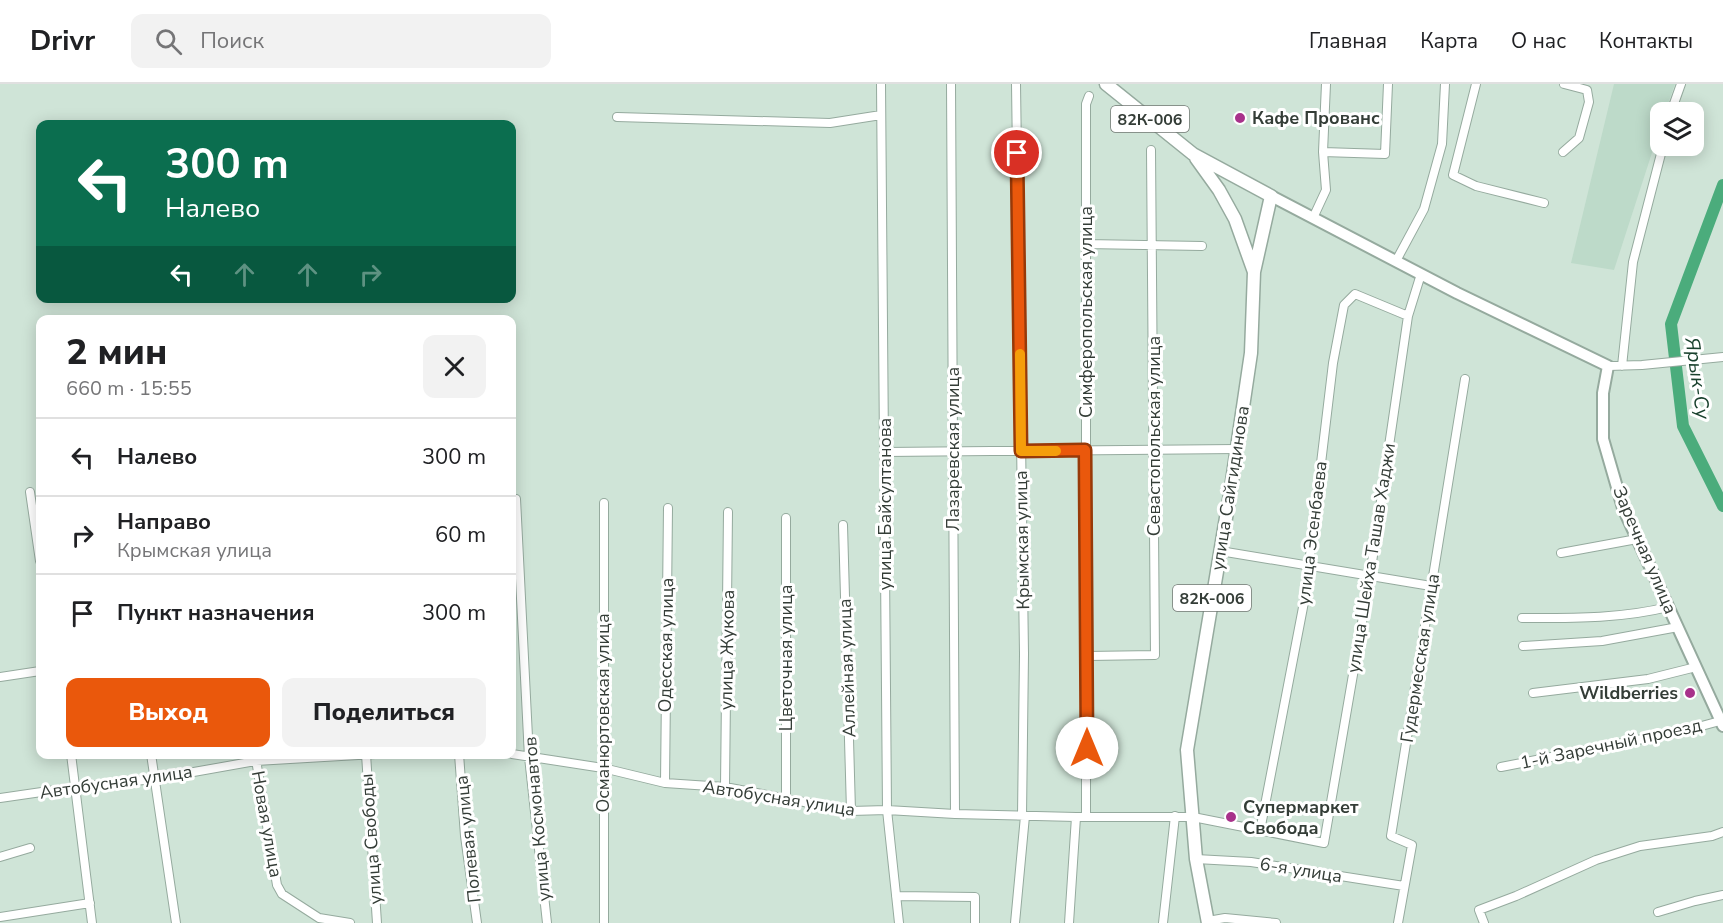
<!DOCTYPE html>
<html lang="ru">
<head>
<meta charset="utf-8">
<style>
	:root { --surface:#fff; --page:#f2f2f2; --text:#202124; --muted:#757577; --line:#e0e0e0; --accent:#ea580c }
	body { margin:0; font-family:"Nunito Sans",sans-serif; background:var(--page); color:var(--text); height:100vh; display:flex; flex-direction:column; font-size:22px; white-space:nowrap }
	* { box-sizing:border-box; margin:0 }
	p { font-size:20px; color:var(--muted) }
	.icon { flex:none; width:33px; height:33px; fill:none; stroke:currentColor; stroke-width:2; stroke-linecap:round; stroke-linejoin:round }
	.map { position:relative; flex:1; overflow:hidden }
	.sheet { position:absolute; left:36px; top:231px; width:480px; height:444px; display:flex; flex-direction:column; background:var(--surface); border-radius:12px; box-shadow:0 3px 15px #0003 }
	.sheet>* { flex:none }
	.guide { position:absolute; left:36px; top:36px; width:480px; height:183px; border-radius:12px; box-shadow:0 3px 15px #0003; background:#0b6e4f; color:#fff; overflow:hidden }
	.controls { position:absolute; left:1650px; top:18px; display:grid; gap:12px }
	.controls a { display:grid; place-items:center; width:54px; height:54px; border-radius:12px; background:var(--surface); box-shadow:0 3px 15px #0003; font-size:30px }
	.pin { position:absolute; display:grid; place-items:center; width:51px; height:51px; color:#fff; margin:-26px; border:3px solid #fff; border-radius:50%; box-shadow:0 2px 6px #0007 }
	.me { position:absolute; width:66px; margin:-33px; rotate:0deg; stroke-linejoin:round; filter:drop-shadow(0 0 4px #0008) }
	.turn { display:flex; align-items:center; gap:21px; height:126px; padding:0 30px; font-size:27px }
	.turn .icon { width:78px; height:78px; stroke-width:2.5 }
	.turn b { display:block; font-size:42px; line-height:51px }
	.lanes { display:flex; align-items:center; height:57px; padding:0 30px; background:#0003; justify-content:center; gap:30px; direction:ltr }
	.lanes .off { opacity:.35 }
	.round { display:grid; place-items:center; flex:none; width:63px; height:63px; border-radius:12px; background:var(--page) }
	.head { display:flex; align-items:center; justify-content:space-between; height:102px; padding:0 30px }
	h1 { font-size:36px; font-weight:800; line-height:45px }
	.action { display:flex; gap:12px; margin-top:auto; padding:12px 30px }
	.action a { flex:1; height:69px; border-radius:12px; background:var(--accent); color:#fff; font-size:24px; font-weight:800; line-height:69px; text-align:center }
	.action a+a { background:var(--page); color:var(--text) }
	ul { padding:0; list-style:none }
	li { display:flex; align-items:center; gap:18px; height:78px; padding:0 30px; border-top:2px solid var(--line) }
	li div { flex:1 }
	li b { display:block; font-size:22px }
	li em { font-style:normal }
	header { display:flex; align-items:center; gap:36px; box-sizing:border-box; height:84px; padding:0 30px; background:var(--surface); border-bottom:2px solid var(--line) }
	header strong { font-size:28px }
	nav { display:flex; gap:33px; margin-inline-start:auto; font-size:21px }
	.search { width:420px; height:54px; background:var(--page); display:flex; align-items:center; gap:15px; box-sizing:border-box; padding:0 21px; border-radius:12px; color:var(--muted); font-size:22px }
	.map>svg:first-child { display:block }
	.built { fill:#bddac9 }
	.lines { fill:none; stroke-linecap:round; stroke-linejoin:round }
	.river { stroke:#4bac7c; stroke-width:12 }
	.minor-casing { stroke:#95aa9e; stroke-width:10 }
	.secondary-casing { stroke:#95aa9e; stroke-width:14 }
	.primary-casing { stroke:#95aa9e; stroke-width:15 }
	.minor { stroke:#fff; stroke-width:8 }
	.secondary { stroke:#fff; stroke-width:10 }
	.primary { stroke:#fff; stroke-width:12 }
	.route-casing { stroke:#983908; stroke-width:15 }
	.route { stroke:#ea580c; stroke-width:10 }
	.slow { stroke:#f59e0b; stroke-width:10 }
	.poi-dot { fill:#a8328b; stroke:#fff; stroke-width:2 }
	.labels { text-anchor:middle; stroke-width:6; stroke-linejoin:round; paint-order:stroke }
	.shield { fill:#fff; stroke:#717773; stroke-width:1.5 }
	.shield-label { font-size:16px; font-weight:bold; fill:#343d37 }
	.poi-label { font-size:18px; font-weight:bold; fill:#343d37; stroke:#fff; text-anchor:start }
	.street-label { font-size:18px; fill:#343d37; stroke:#fff }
	.water-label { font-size:20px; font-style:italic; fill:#1a422e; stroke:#fff }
</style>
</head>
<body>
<header>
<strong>Drivr</strong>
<div class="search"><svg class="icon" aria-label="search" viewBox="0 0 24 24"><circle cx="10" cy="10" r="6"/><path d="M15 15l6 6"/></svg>Поиск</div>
<nav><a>Главная</a><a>Карта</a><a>О нас</a><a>Контакты</a></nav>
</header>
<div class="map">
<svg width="1723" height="839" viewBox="0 0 1723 839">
	<rect width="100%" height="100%" fill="#cfe4d7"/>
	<path class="built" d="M1614,0H1675L1665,28H1660V44L1614,186L1571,179Z"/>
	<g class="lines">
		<path class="river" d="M1723,101L1671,240L1683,342L1723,422"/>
		<g class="minor-casing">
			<path id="minor" d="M881,0L887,726L899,839
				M951,0L955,730
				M1016,0L1024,570L1022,732
				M1476,0L1453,91L1476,102L1544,119
				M1671,28L1681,0
				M617,33L830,39L881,31
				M1323,68L1385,70L1388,0
				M1563,68L1579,54L1589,18L1587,6L1564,0
				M1313,134L1326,106L1323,68L1326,0
				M1086,160L1202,162
				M1396,177L1424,125L1442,60L1445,0
				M1608,282L1642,281L1723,273
				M1622,282L1633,178L1663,62
				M885,368L1237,365
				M30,408L40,477
				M516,415L529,673L547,839
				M604,419V839
				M786,434V714
				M843,441L851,727
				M1220,467L1431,502
				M1561,469L1637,455
				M1522,534C1570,534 1620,535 1668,523
				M1523,562L1602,557L1678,543
				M1088,572L1155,571L1151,66
				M0,593L40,587
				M1533,609L1648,595L1696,583
				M71,670L92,839
				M151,670L176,839
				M255,670L277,801L282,810L319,834L350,839
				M366,670L377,839
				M459,670L465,752L477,839
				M512,670L603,684L665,699L725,703L851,727L887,726L955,730L1076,733H1193L1324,759L1370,492L1408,232L1421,190
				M1501,683L1683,647L1720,637
				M665,699L668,424
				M725,703L728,428
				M0,714L76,703L154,695L256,677L375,670
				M1086,732V20L1089,12
				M1260,747L1305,513L1333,279L1344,221L1355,210L1408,232
				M0,773L30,764
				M1196,775L1251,778L1404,802
				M896,812L975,813V839
				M1658,828L1695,817L1723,811
				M0,833L90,819
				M1208,837L1225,834L1276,839
				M1015,839L1025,732
				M1069,839L1076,733
				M1163,839L1175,732
				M1398,839L1412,761L1391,752L1465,295
				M1484,839L1479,826L1516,812L1596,776L1640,762L1712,752L1723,748"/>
		</g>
		<g class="secondary-casing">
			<path id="secondary" d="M1271,112L1457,209L1608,282L1603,309V355L1623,424L1723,642"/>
		</g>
		<g class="primary-casing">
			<path id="primary" d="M1106,0L1193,70L1271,112L1254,188L1251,269L1231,404L1187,666L1196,775L1208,839
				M1196,74L1219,106L1235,135L1254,188"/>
		</g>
		<use href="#minor" class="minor"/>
		<use href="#secondary" class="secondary"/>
		<use href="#primary" class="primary"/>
	</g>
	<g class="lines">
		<g class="route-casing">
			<path id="route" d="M1017,69L1021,367L1085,366L1087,664"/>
		</g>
		<use href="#route" class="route"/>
		<path class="slow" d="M1020,270L1021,367H1056"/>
	</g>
	<g class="poi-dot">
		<circle cx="1240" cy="34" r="6"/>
		<circle cx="1690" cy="609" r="6"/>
		<circle cx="1231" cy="733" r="6"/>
	</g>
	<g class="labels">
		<g class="shield">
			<rect x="1111" y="22" width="78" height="26" rx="4.5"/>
			<rect x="1173" y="501" width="78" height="26" rx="4.5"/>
		</g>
		<g class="shield-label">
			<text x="1150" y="41">82К-006</text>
			<text x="1212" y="520">82К-006</text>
		</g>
		<g class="poi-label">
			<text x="1252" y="40">Кафе Прованс</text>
			<text x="1678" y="615" text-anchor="end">Wildberries</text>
			<text x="1243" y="729">Супермаркет<tspan x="1243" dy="21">Свобода</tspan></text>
		</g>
		<g class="street-label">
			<text transform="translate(1086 228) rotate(-90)" y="6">Симферопольская улица</text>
			<text transform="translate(1154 352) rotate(-90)" y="6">Севастопольская улица</text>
			<text transform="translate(953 365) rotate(-90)" y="6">Лазаревская улица</text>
			<text transform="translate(1230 404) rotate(-81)" y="6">улица Сайгидинова</text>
			<text transform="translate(885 420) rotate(-90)" y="6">улица Байсултанова</text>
			<text transform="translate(1312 449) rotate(-83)" y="6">улица Эсенбаева</text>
			<text transform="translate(1022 456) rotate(-91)" y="6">Крымская улица</text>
			<text transform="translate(1645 466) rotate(67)" y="6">Заречная улица</text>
			<text transform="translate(1371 474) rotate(-81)" y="6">улица Шейха Ташав Хаджи</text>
			<text transform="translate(666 561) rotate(-89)" y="6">Одесская улица</text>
			<text transform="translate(727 566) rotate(-89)" y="6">улица Жукова</text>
			<text transform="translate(786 574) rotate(-90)" y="6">Цветочная улица</text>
			<text transform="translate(1420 574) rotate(-81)" y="6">Гудермесская улица</text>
			<text transform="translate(847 584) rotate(-92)" y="6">Аллейная улица</text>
			<text transform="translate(603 629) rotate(-90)" y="6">Османюртовская улица</text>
			<text transform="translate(1611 660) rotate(-12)" y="6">1-й Заречный проезд</text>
			<text transform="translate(116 698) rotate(-8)" y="6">Автобусная улица</text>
			<text transform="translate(779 714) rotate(9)" y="6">Автобусная улица</text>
			<text transform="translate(537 735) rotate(-95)" y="6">улица Космонавтов</text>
			<text transform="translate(267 740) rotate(80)" y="6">Новая улица</text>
			<text transform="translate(371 755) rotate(-94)" y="6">улица Свободы</text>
			<text transform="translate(468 755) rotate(-96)" y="6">Полевая улица</text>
			<text transform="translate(1301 786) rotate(9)" y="6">6-я улица</text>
		</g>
		<g class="water-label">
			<text transform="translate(1698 294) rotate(82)" y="7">Ярык-Су</text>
		</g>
	</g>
</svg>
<div class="controls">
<a><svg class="icon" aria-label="layers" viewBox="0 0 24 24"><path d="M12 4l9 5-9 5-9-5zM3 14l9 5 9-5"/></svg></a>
</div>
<div class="pin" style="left:1017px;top:69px;background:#d93025"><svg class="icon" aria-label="arrive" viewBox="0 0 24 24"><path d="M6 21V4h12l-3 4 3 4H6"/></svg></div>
<svg class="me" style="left:1087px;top:664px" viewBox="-20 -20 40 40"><circle r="19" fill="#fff"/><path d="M0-13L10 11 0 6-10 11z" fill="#ea580c"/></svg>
<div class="guide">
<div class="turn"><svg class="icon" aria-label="left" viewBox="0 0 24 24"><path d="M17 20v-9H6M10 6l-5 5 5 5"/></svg><div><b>300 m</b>Налево</div></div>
<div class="lanes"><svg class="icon" aria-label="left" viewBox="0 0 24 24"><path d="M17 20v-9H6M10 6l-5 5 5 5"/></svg><svg class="icon off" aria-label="ahead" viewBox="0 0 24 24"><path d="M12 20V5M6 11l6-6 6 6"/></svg><svg class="icon off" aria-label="ahead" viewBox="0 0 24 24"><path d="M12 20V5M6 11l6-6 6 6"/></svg><svg class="icon off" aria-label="right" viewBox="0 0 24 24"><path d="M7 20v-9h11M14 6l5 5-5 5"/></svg></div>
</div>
<section class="sheet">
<div class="head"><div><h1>2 мин</h1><p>660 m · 15:55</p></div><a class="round"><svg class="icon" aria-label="close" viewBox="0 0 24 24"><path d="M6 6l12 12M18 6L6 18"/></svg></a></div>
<ul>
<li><svg class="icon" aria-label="left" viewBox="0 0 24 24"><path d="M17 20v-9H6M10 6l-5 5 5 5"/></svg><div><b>Налево</b></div><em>300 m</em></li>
<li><svg class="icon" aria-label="right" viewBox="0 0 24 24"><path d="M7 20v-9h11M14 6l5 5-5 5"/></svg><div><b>Направо</b><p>Крымская улица</p></div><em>60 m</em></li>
<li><svg class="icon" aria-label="arrive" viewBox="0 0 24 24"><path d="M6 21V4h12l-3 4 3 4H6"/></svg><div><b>Пункт назначения</b></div><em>300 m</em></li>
</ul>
<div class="action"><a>Выход</a><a>Поделиться</a></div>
</section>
</div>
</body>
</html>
